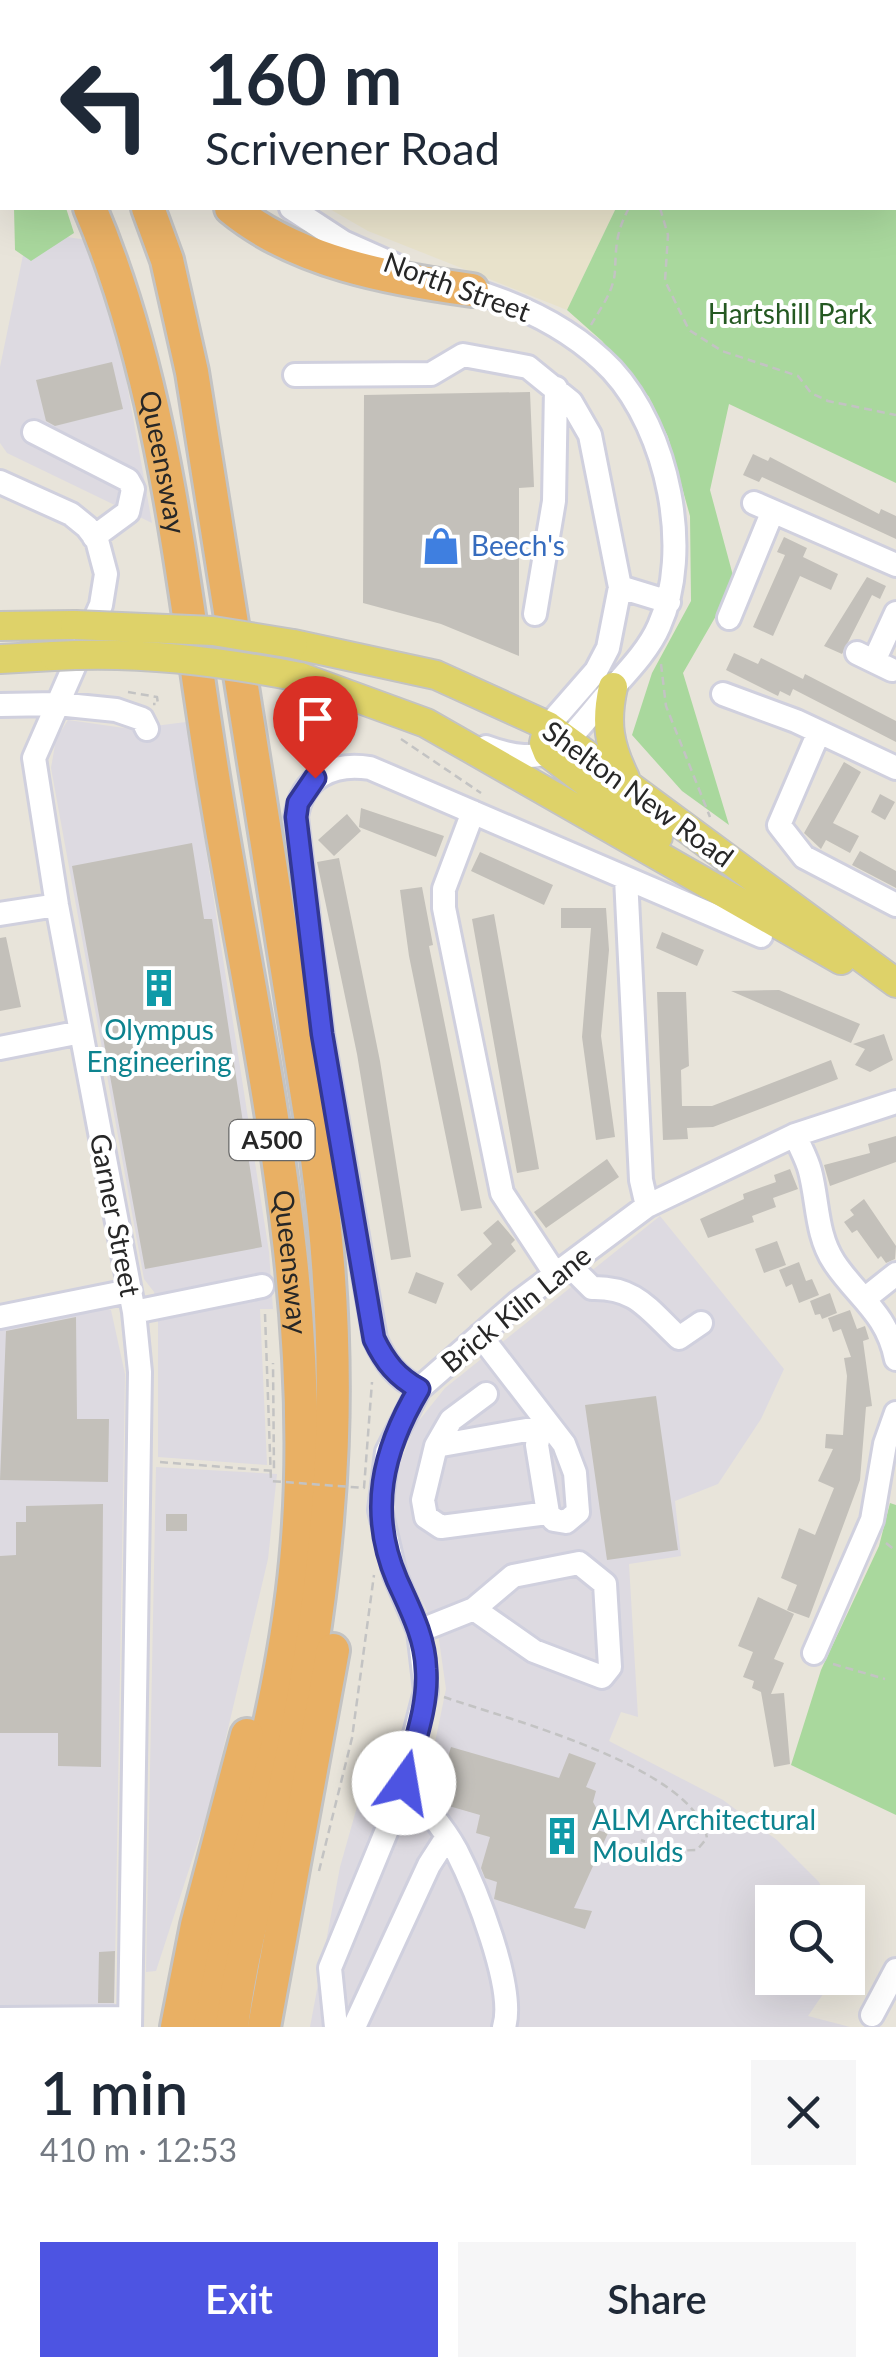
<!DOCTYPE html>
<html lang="en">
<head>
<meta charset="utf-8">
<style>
	:root { --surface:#fff; --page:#f6f6f7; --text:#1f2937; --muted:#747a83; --accent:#4d54e2 }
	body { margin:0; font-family:Lato,sans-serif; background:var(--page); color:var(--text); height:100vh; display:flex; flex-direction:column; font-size:38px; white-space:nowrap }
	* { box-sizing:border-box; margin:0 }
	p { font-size:32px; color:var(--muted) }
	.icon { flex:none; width:55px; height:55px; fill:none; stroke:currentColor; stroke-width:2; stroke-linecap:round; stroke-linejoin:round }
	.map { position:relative; height:2027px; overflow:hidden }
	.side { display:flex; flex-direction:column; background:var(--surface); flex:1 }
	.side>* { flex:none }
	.top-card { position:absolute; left:0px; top:0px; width:898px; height:210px; box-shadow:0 10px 40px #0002; background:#fff; color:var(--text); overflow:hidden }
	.buttons { position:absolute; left:755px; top:1885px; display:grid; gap:20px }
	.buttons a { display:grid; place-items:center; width:110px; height:110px; border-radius:0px; background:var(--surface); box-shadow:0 10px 40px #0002; font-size:50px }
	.pin { position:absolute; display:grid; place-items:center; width:85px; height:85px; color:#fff; margin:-102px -42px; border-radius:50% 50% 50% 0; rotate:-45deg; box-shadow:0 0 10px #0007 }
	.pin .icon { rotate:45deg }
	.me { position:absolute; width:110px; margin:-55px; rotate:13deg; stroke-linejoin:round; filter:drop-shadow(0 0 8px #0008) }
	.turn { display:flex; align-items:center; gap:35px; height:210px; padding:0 40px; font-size:45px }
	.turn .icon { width:130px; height:130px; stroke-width:2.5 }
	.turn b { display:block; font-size:70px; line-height:85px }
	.round { display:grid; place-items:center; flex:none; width:105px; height:105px; border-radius:0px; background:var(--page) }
	.headline { display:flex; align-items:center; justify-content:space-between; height:170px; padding:0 40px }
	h1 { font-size:60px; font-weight:600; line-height:75px }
	.button { display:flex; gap:20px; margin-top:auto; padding:20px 40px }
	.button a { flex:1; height:115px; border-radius:0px; background:var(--accent); color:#fff; font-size:40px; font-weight:600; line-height:115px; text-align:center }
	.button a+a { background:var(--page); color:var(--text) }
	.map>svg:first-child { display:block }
	.industrial { fill:#dddae1 }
	.education { fill:#e8e2cb }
	.green { fill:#a9d89d }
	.building { fill:#c3c0ba }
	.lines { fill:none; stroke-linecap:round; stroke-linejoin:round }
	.minor-casing { stroke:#d0d0de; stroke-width:28 }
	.major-casing { stroke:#c3c3c3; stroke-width:32 }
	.highway-casing { stroke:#c3c3c3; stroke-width:38 }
	.path { stroke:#c3c3c3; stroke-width:2.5; stroke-dasharray:8 5; stroke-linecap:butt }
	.minor { stroke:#fff; stroke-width:22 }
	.major { stroke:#ded269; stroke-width:28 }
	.highway { stroke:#e9b064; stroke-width:32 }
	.major-bridge-casing { stroke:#c3c3c3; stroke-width:32; stroke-linecap:butt }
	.path-bridge { stroke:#c3c3c3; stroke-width:2.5; stroke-dasharray:8 5; stroke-linecap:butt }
	.major-bridge { stroke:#ded269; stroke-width:28 }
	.route-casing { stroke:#323793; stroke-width:25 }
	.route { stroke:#4d54e2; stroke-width:18 }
	.labels { text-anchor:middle; stroke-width:8; stroke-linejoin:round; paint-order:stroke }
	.shield { fill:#fff; stroke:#686868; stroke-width:2.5 }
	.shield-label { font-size:25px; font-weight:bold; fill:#272727 }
	.street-label { font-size:28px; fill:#272727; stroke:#fff }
	.park-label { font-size:28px; fill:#255922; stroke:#fff }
	.shop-label { font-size:28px; fill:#366cbe; stroke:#fff; text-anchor:start }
	.culture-label { font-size:28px; fill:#0d838f; stroke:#fff }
</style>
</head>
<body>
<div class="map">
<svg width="896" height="2027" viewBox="0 0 896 2027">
	<rect width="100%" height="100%" fill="#e8e4da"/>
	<path class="industrial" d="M28,231L87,240L124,367L152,523L7,453L0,443V367Z
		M68,720L131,729L186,722L269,1252L273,1309H260L267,1465L158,1457V1307L154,1292L144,1279L51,768L56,739Z
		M660,1216L784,1369L761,1419L718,1484L675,1501L681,1556L629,1564L638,1717L621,1712L609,1741L723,1800L777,1840L819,1882L828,1902H772V1978H834L808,2016L850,2027H310L340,1867L364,1782L390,1791L387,1805L420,1815L446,1689L438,1633L404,1565L393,1518L396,1471L417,1423L445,1388Z
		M93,1306L111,1310L125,1374L114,2027H0V1322Z
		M156,1467L277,1474L268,1559L210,1805L156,1971L146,1972Z"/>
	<path class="education" d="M161,0H462L464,2H158Z
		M328,208H616L567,310L368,231Z"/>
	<path class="green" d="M462,0H896V483L729,404L710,490L735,583L683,673L729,825L682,791L632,735L652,673L691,601L690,516L668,437L649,397L602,341L567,310L616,208H895V2Z
		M14,208H66L74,233L31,261L15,250Z
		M890,1503L896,1505V1815L791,1765L821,1670L879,1546Z"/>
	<path class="building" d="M112,362L123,409L55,426L46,421L36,380Z
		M530,392L534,487L519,488V656L441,624L363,603L364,395Z
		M753,454L768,461L770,457L879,514L881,509L896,516V539L762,477L759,482L743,475Z
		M784,537L807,548L803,557L838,574L831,590L800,576L773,636L753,627L785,555L777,552Z
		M867,577L886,586L880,599L872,595L842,654L824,646Z
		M734,653L758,664L761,658L803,679L805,674L896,721V742L793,689L790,696L780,691L778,696L726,670Z
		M844,762L861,772L833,823L859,836L850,853L826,840L821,849L804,833Z
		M880,794L895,802L885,820L871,812Z
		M361,808L444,836L436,857L359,827Z
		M347,814L361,831L334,856L318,840Z
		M192,843L204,919H212L262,1247L145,1269L72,866Z
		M860,851L896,871V888L852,865Z
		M480,852L553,885L544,905L471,871Z
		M339,858L380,1061L411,1257L391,1260L357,1054L317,862Z
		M422,887L433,945L429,946L482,1208L461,1211L409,956L400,890Z
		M561,908H606L609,950L601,1036L615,1137L596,1140L582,1037L591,928H561Z
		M494,914L539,1169L517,1173L472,919Z
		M662,932L704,950L697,966L656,948Z
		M6,937L21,1007L0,1011V938Z
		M779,990L860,1024L851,1043L731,991Z
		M657,992H686L689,1066L681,1070L682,1106H712L831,1060L838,1079L713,1127L687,1128L688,1139L663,1140Z
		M884,1034L893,1060L870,1072L855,1065L865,1049L853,1044Z
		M896,1136V1162L830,1186L824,1165L870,1153L868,1144Z
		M607,1159L619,1177L546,1228L534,1212Z
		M790,1169L798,1189L773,1198L776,1207L752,1216L754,1222L708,1238L700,1219L744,1199L743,1194L776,1182L774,1175Z
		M864,1199L896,1246L895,1259L886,1263L881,1256L878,1259L857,1230L852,1233L844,1222L854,1215L850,1210Z
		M498,1220L515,1240L511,1244L516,1251L471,1291L457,1275L492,1244L483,1233Z
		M777,1241L786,1265L764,1273L755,1249Z
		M799,1262L806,1281L812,1279L819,1295L799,1303L792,1284L786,1287L779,1270Z
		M416,1272L444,1283L436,1304L408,1293Z
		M830,1293L837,1313L822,1319L820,1314L815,1315L810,1301Z
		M850,1310L857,1329L865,1326L869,1339L863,1341L872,1406L866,1407L860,1480L809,1618L787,1610L797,1585L781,1578L799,1528L815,1535L834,1488L818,1481L833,1449L825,1448L826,1434L843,1435L847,1376L844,1358L851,1357L841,1329L833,1332L828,1318Z
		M76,1317L77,1419H109L108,1482L0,1480L6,1331Z
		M656,1396L678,1550L607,1560L585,1405Z
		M103,1504L101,1767L58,1766V1733H0V1556L16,1555V1522H26V1506Z
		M166,1514H187V1531H166Z
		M758,1597L794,1614L774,1659L784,1663L771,1694L784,1693L790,1764L774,1767L761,1692L752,1688L754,1681L743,1677L753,1652L738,1646Z
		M451,1747L559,1778L569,1753L596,1763L586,1787L596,1791L593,1802L600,1815L593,1829L608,1833L574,1908L592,1911L585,1929L494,1899L497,1882L485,1878L481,1868L490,1837L476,1833L480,1815L442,1804L436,1796Z
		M115,1951L114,2003H98L99,1952Z"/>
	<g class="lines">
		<g class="minor-casing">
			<path id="minor" d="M101,0L103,2
				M170,2L174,0
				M291,208L343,242L397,266
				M461,287C515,302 572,328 612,370C668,431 693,551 659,626C648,652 622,677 604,698C565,745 550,771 486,747
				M295,375L431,374L463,355L528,367L571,402L590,435L620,587L608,648L596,671L548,726
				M34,432L128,480L133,489L128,512L94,537
				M0,482L71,514L87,527L97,540L106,574L101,605L34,758L57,905L134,1312L140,1372L130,2027
				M754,503L896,565
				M620,587L669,602
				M535,614L554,501L556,388
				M729,618L772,513
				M857,653L892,670
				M874,661L896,613
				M723,694L796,721L896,768
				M0,705L57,704L116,710L142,719L147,729
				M819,732L779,825L804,857L896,905
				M473,812L444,889V908L502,1193L556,1275
				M626,878L641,1180L647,1206
				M0,914L57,905
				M0,1048L81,1032
				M795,1135C800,1147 807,1159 810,1171C818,1201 816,1235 834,1262C857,1297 887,1313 896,1359
				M569,1265L592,1288C636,1287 648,1309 679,1338L701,1323
				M867,1297L896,1274
				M134,1312L262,1286
				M0,1317L129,1291
				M480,1335L564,1444L575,1473L578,1512L566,1522L554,1520L548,1513L537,1445L543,1418
				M419,1389C396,1377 385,1362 375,1339L322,1034L296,817C302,777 333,762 370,768L761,936
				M538,1428L436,1446L423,1500L426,1517L441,1527L548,1513
				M436,1446L451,1420L486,1394
				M419,1631L474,1609L513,1576L579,1563L605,1584L610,1667L602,1677L534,1651L474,1609
				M814,1653L872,1520L885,1444L896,1413
				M404,1783C423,1804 442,1825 456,1850C475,1887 516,1989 504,2027
				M872,2015L896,1970
				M0,2019L130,2018
				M336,2027L330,1968L396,1808L426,1691L419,1631L395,1575L380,1510L387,1452L419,1389L517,1303L647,1206L795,1135L896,1102
				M354,2027L429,1865L447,1837"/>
		</g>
		<g class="major-casing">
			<path id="major" d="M0,626L75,625
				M293,644L436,675L548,726L896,983
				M0,659L54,656
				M300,677L426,723L841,960
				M613,687C605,723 609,745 625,778
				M548,726L544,743L548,753L658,837"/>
		</g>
		<g class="highway-casing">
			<g id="highway">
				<path d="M34,0L36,2"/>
				<path d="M59,0L61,2"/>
				<path d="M0,47L2,50"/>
				<path id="s1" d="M90,208C167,389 183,595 215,788C256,1041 321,1304 296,1562C281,1720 229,1870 207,2027"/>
				<path d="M148,208L167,260L192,372L317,1159C344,1362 336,1529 297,1731C278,1830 244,1927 232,2027"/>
				<path d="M231,208C296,262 391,279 472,290"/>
				<path d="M177,2027L197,1925L247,1735"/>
				<path d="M264,2027L333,1650"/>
			</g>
		</g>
		<path class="path" d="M128,0V2
			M531,0L537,2
			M804,0L805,2
			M895,142L896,143
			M660,208L668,235L665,281L689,330L722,351L798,376L811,393L828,401L896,415
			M591,325C600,309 614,291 615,271C616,246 616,232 629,208
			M661,664L666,706L710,817
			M128,692L157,697L158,704H153
			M401,739L481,793
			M160,1462L274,1471L273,1363
			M886,1543L896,1551
			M833,1664L885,1679
			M444,1697C507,1719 695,1767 707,1838L697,1850L671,1851L641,1840
			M319,1871L352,1738L374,1575"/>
		<use href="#minor" class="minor"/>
		<use href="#major" class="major"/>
		<use href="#highway" class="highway"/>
		<g class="major-bridge-casing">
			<path id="major-bridge" d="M75,625L213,631L293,644
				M54,656C139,651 217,661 300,677"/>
		</g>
		<path class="path-bridge" d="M265,1314L271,1481L364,1488L372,1382"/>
		<use href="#major-bridge" class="major-bridge"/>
	</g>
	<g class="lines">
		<g class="route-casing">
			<path id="route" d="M315,778L298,803L296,817L322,1034L374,1339C385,1362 397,1377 419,1389C382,1451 368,1512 397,1580C410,1609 425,1637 426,1669C429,1706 413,1746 404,1783"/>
		</g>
		<use href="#route" class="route"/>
	</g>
	<defs>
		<g id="shop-bare" transform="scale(3)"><path d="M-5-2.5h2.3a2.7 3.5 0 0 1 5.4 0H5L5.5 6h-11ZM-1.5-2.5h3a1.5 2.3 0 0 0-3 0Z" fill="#3f7fe0" stroke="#fff" stroke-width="2.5" paint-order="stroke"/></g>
		<g id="building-bare" transform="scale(3)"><path d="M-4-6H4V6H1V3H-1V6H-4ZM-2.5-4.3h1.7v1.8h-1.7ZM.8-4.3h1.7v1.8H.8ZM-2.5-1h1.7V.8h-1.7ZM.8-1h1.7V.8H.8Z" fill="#0f9aa8" stroke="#fff" stroke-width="2.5" paint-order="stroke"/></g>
	</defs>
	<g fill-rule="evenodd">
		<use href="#shop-bare" x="441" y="546"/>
		<use href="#building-bare" x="159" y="988"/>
		<use href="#building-bare" x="562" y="1836"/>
	</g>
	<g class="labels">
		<rect class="shield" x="229.5" y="1120" width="85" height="40" rx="8"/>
		<g class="shield-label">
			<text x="272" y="1149">A500</text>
		</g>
		<g class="street-label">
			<text transform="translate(457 287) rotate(20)" y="10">North Street</text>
			<text dy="10" stroke="none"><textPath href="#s1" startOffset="265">Queensway</textPath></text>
			<text transform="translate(638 794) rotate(36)" y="10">Shelton New Road</text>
			<text transform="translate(115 1215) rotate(79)" y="10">Garner Street</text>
			<text dy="10" stroke="none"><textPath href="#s1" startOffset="1075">Queensway</textPath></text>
			<text transform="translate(516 1309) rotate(-39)" y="10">Brick Kiln Lane</text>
		</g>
		<g class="park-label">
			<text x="790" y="324">Hartshill Park</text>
		</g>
		<g class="shop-label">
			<text x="471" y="556">Beech's</text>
		</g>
		<g class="culture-label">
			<text x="159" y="1040">Olympus<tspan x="159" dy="32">Engineering</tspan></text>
			<text x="592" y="1830" text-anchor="start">ALM Architectural<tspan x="592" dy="32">Moulds</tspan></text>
		</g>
	</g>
</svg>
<div class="buttons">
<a><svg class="icon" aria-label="search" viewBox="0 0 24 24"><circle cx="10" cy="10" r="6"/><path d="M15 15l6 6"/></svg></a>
</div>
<div class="pin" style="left:315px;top:778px;background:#d93025"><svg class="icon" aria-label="arrive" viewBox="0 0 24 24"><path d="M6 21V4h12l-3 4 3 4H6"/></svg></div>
<svg class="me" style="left:404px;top:1783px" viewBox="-20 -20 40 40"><circle r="19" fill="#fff"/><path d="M0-13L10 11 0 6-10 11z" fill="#4d54e2"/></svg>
<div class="top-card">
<div class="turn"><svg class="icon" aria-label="left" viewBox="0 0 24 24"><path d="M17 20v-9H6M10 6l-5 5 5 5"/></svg><div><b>160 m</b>Scrivener Road</div></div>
</div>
</div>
<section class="side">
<div class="headline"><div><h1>1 min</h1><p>410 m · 12:53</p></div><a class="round"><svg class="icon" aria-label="close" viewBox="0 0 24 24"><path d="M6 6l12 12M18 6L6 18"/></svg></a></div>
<div class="button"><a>Exit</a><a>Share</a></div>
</section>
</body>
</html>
